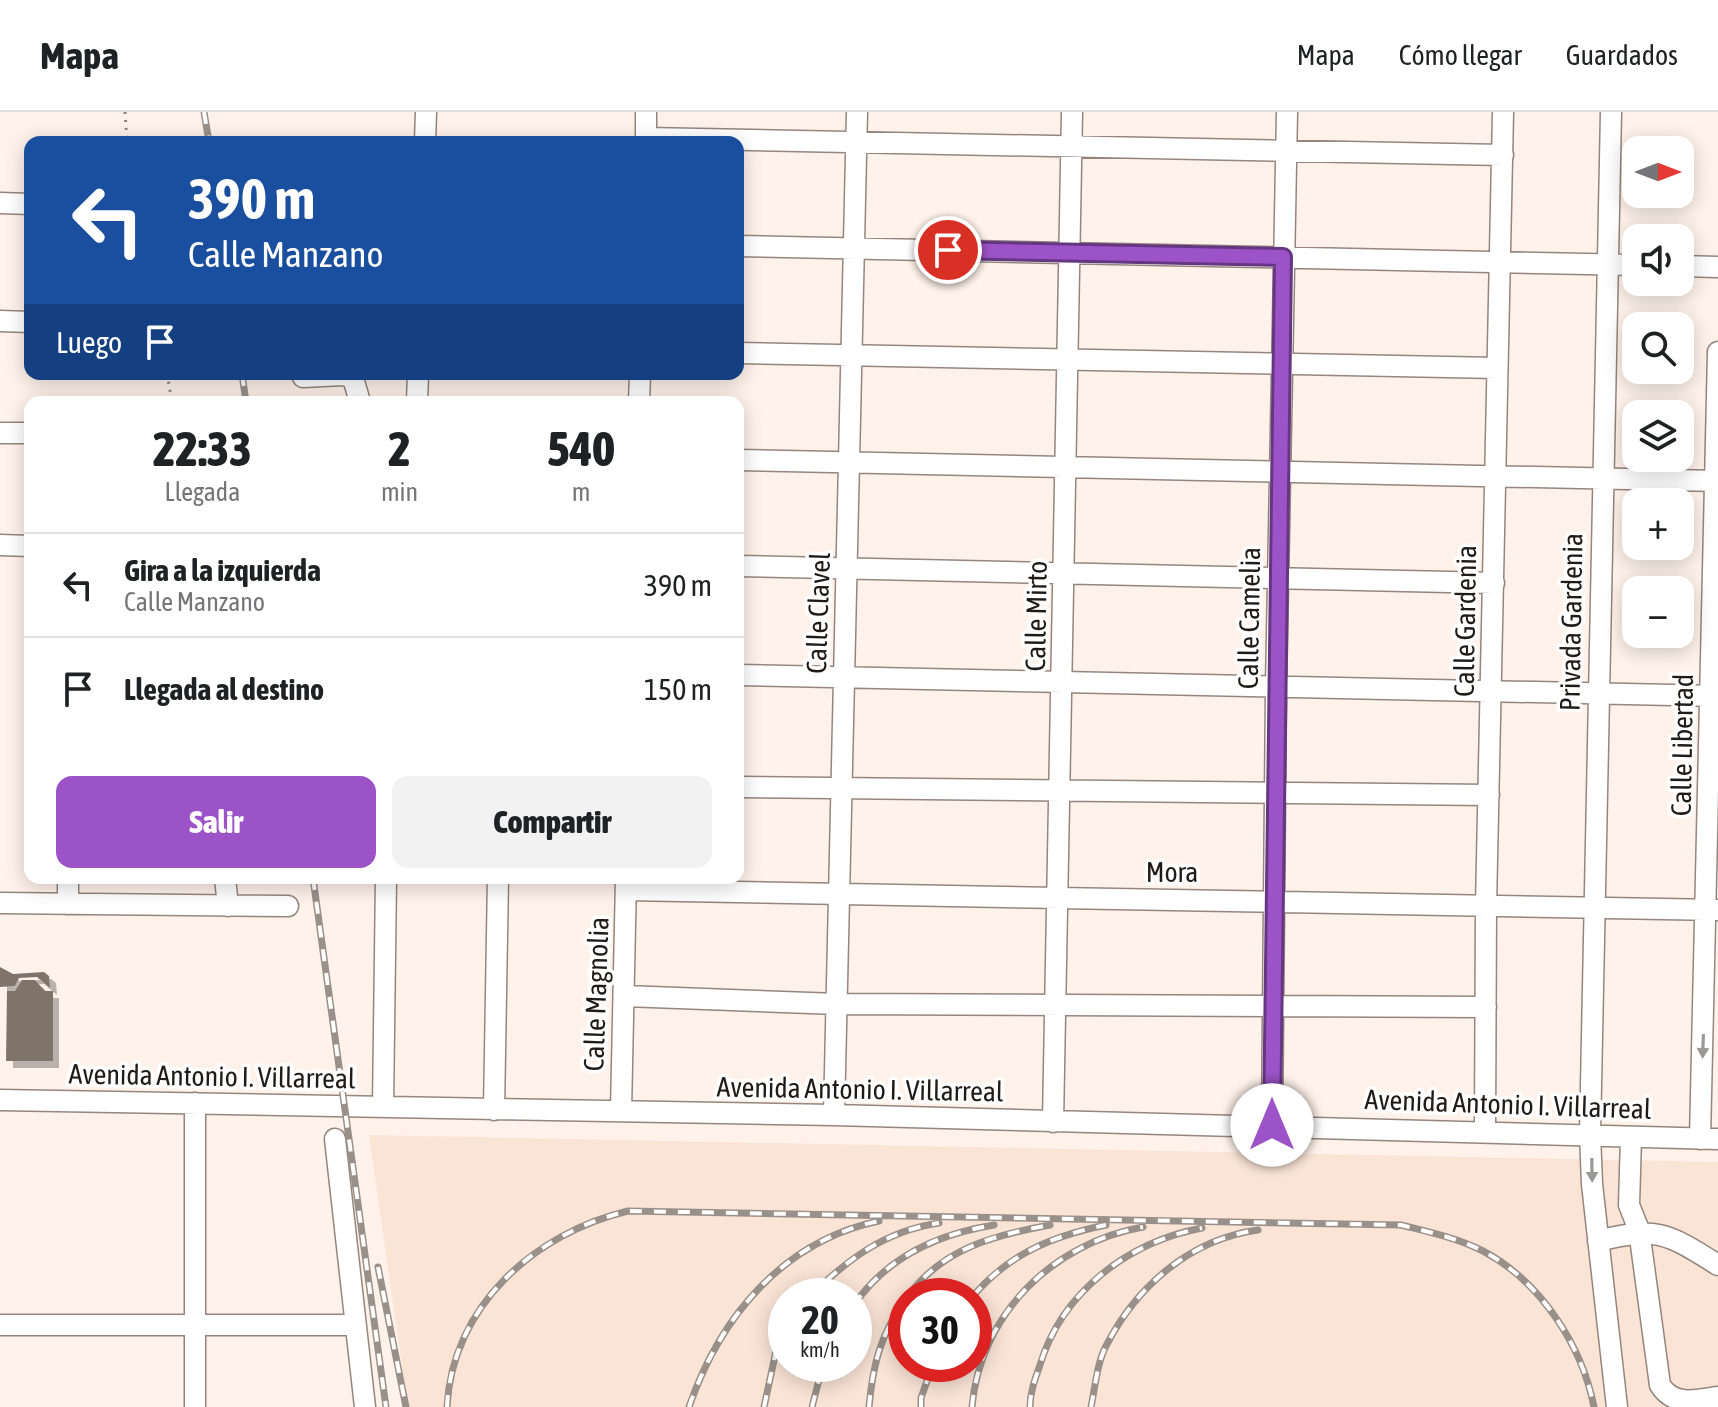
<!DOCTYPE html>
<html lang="es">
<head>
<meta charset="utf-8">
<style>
	:root { --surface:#fff; --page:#f2f2f2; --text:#202124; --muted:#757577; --line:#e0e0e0; --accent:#9b53c7 }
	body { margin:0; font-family:"Asap Condensed",sans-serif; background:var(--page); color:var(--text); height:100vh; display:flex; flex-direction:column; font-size:30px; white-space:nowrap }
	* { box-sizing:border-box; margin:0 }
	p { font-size:26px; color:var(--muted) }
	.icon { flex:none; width:44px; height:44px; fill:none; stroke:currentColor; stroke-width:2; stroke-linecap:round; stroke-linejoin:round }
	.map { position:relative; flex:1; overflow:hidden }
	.details { position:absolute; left:24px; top:284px; width:720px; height:488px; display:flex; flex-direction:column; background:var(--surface); border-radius:16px; box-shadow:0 4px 20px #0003 }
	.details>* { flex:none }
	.guide { position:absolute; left:24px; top:24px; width:720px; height:244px; border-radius:16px; box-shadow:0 4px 20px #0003; background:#1a4fa0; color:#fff; overflow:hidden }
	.needle { width:52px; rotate:90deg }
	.tools { position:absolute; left:1622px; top:24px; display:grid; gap:16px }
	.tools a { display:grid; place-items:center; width:72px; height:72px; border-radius:16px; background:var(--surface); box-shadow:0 4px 20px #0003; font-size:40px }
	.speed { position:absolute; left:768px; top:1166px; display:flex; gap:16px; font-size:40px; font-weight:700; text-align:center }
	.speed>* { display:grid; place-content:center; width:104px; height:104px; border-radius:50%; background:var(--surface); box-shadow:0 4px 20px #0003; line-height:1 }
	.speed small { font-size:20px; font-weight:400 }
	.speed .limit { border:12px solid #d22; background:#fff; color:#111 }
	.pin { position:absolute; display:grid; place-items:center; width:68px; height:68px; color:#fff; margin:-34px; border:4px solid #fff; border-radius:50%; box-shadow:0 2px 8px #0007 }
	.me { position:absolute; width:88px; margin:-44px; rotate:0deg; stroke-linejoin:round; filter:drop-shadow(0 0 6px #0008) }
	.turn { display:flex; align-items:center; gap:28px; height:168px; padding:0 32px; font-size:36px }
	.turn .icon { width:104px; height:104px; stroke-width:2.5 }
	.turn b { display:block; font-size:56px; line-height:68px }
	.then { display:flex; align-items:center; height:76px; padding:0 32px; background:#0003; gap:16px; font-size:30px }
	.eta { display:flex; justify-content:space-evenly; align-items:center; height:136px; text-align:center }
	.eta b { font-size:48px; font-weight:800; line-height:56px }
	.primary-button { display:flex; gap:16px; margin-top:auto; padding:16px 32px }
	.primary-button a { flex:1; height:92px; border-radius:16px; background:var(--accent); color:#fff; font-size:32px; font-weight:800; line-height:92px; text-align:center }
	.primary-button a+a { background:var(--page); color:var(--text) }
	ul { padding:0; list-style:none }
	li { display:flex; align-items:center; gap:24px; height:104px; padding:0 32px; border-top:2px solid var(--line) }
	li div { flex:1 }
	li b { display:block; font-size:30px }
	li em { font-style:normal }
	header { display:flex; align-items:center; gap:48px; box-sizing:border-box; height:112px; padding:0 40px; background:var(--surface); border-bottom:2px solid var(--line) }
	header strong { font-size:38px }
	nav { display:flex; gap:44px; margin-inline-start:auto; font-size:28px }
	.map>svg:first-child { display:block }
	.built { fill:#fae4d6; fill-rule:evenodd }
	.building { fill:#80736a; filter:url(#shadow) }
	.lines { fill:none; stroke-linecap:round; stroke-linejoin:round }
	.minor-casing { stroke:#94867d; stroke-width:23 }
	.path { stroke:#8d847e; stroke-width:3; stroke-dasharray:2 6; stroke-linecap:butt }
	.minor { stroke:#fff; stroke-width:20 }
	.rail-casing { stroke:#99908a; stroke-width:7 }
	.rail { stroke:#fff; stroke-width:4; stroke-dasharray:12; stroke-linecap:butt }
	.oneway { fill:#9b9897 }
	.route-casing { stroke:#653681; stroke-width:20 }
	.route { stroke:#9b53c7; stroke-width:14 }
	.labels { text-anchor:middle; stroke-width:7; stroke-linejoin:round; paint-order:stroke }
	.street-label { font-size:28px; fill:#201b17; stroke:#fff }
</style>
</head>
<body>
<header>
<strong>Mapa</strong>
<nav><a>Mapa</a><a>Cómo llegar</a><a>Guardados</a></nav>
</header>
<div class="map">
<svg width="1718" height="1295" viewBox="0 0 1718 1295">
	<defs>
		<filter id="shadow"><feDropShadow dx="7" dy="7" stdDeviation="0" flood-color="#0004"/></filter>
	</defs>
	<rect width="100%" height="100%" fill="#fef2ea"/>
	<path class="built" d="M369,1023L1718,1050V1295H408ZM786,1184H854V1252H786ZM906,1184H974V1252H906Z"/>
	<path class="building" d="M0,855L13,862L44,860L49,864L50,876L37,865L19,866L15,874L0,875Z
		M22,868H35L45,879H53V949H6L7,879H15Z"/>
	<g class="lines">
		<g class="minor-casing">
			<path id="minor" d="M1611,0L1590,1022L1592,1072L1617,1295
				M646,26L1503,43
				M425,30L426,0
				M646,30V0
				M0,91L30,92
				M738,134L1636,153
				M1680,154L1718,155
				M0,209L30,210
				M738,241L1497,256
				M303,265L343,263L353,266L360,290
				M417,290L418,262
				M639,290L640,262
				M0,321H30
				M738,348L1718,369
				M0,433L30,434
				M738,454L1494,471
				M738,563L1718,584
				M738,675L1489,683
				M68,766V792
				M225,766L228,794
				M627,778L1718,798
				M0,791L288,794
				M625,884L838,892L1486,895
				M0,988L834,1003L1718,1027
				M383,995L386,766
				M494,998L498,766
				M621,999L626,767
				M834,1003L857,0
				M1053,1010L1072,0
				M1272,1013L1276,574L1287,0
				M1485,1019L1486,794L1503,0
				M1631,1025L1629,1093L1639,1118L1660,1273C1674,1295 1695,1288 1718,1285
				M335,1027L365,1295
				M1700,1027L1718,240
				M1598,1129C1657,1114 1667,1121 1718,1153
				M0,1213H354
				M195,1295V991"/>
		</g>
		<path class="path" d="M125,0L127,30
			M167,262L172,290"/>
		<use href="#minor" class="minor"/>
		<g class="rail-casing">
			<path id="rail" d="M204,0L209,30
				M242,262L246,290
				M313,766L386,1295
				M378,1155L406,1295
				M810,1184C848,1147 885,1119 939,1111
				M908,1184C943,1136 995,1123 1050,1113
				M973,1184C1009,1142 1052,1124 1106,1113
				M854,1193C887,1145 937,1122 994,1113
				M447,1295C452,1194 535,1121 628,1099L1401,1113C1429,1120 1457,1126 1483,1139C1540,1169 1582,1233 1594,1295
				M689,1295C720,1205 783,1129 879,1109
				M764,1295L776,1239L786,1221
				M812,1295L823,1252
				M869,1295C873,1252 880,1223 906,1187
				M921,1295V1286L933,1252
				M972,1295C980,1202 1053,1131 1143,1115
				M1030,1295C1030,1280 1035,1267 1040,1253C1062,1180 1128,1130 1202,1116
				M1091,1295C1095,1276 1097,1251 1106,1234C1136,1175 1190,1127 1258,1118"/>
		</g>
		<use href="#rail" class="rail"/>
	</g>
	<defs><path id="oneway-solid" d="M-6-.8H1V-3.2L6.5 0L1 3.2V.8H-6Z" transform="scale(2)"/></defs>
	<g class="oneway">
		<use href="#oneway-solid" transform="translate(1703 934) rotate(92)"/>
		<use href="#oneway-solid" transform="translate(1592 1058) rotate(89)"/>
	</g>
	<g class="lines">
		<g class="route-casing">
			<path id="route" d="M948,138L1283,145L1272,1013"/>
		</g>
		<use href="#route" class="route"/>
	</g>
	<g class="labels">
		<g class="street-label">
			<text transform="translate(818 501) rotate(-88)" y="10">Calle Clavel</text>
			<text transform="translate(1036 504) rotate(-89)" y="10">Calle Mirto</text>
			<text transform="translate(1249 506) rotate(-89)" y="10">Calle Camelia</text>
			<text transform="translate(1465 509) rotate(-89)" y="10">Calle Gardenia</text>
			<text transform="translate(1571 510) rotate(-89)" y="10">Privada Gardenia</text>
			<text transform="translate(1682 633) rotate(-89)" y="10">Calle Libertad</text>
			<text x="1172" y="770">Mora</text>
			<text transform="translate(596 882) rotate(-88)" y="10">Calle Magnolia</text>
			<text transform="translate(212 964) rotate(1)" y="10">Avenida Antonio I. Villarreal</text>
			<text transform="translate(860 977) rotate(1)" y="10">Avenida Antonio I. Villarreal</text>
			<text transform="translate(1508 992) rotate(2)" y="10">Avenida Antonio I. Villarreal</text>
		</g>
	</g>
</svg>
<div class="tools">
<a><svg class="needle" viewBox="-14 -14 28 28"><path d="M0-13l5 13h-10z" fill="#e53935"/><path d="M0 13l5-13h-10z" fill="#757577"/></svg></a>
<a><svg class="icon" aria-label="sound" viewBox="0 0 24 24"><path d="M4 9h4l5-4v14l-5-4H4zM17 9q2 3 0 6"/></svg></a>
<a><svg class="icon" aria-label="search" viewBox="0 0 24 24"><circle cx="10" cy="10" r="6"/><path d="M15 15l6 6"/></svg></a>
<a><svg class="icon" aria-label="layers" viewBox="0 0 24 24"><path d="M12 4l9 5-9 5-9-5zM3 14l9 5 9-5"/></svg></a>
<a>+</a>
<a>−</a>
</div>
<div class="speed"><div>20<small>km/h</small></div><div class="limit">30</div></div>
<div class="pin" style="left:948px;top:138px;background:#d93025"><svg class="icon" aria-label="arrive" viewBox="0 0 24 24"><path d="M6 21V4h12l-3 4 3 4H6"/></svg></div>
<svg class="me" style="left:1272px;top:1013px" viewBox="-20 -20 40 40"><circle r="19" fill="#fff"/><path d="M0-13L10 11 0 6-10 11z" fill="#9b53c7"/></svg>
<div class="guide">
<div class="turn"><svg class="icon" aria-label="left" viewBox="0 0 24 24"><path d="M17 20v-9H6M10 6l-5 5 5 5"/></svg><div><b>390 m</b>Calle Manzano</div></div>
<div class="then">Luego<svg class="icon" aria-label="arrive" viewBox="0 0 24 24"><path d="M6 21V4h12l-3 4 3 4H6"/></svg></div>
</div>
<section class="details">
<div class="eta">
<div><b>22:33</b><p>Llegada</p></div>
<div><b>2</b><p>min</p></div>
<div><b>540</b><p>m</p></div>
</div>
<ul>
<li><svg class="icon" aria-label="left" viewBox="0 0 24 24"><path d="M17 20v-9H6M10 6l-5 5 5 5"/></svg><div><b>Gira a la izquierda</b><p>Calle Manzano</p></div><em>390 m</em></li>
<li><svg class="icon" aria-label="arrive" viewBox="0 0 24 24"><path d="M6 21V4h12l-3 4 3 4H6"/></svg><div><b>Llegada al destino</b></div><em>150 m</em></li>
</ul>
<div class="primary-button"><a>Salir</a><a>Compartir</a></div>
</section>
</div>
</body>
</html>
